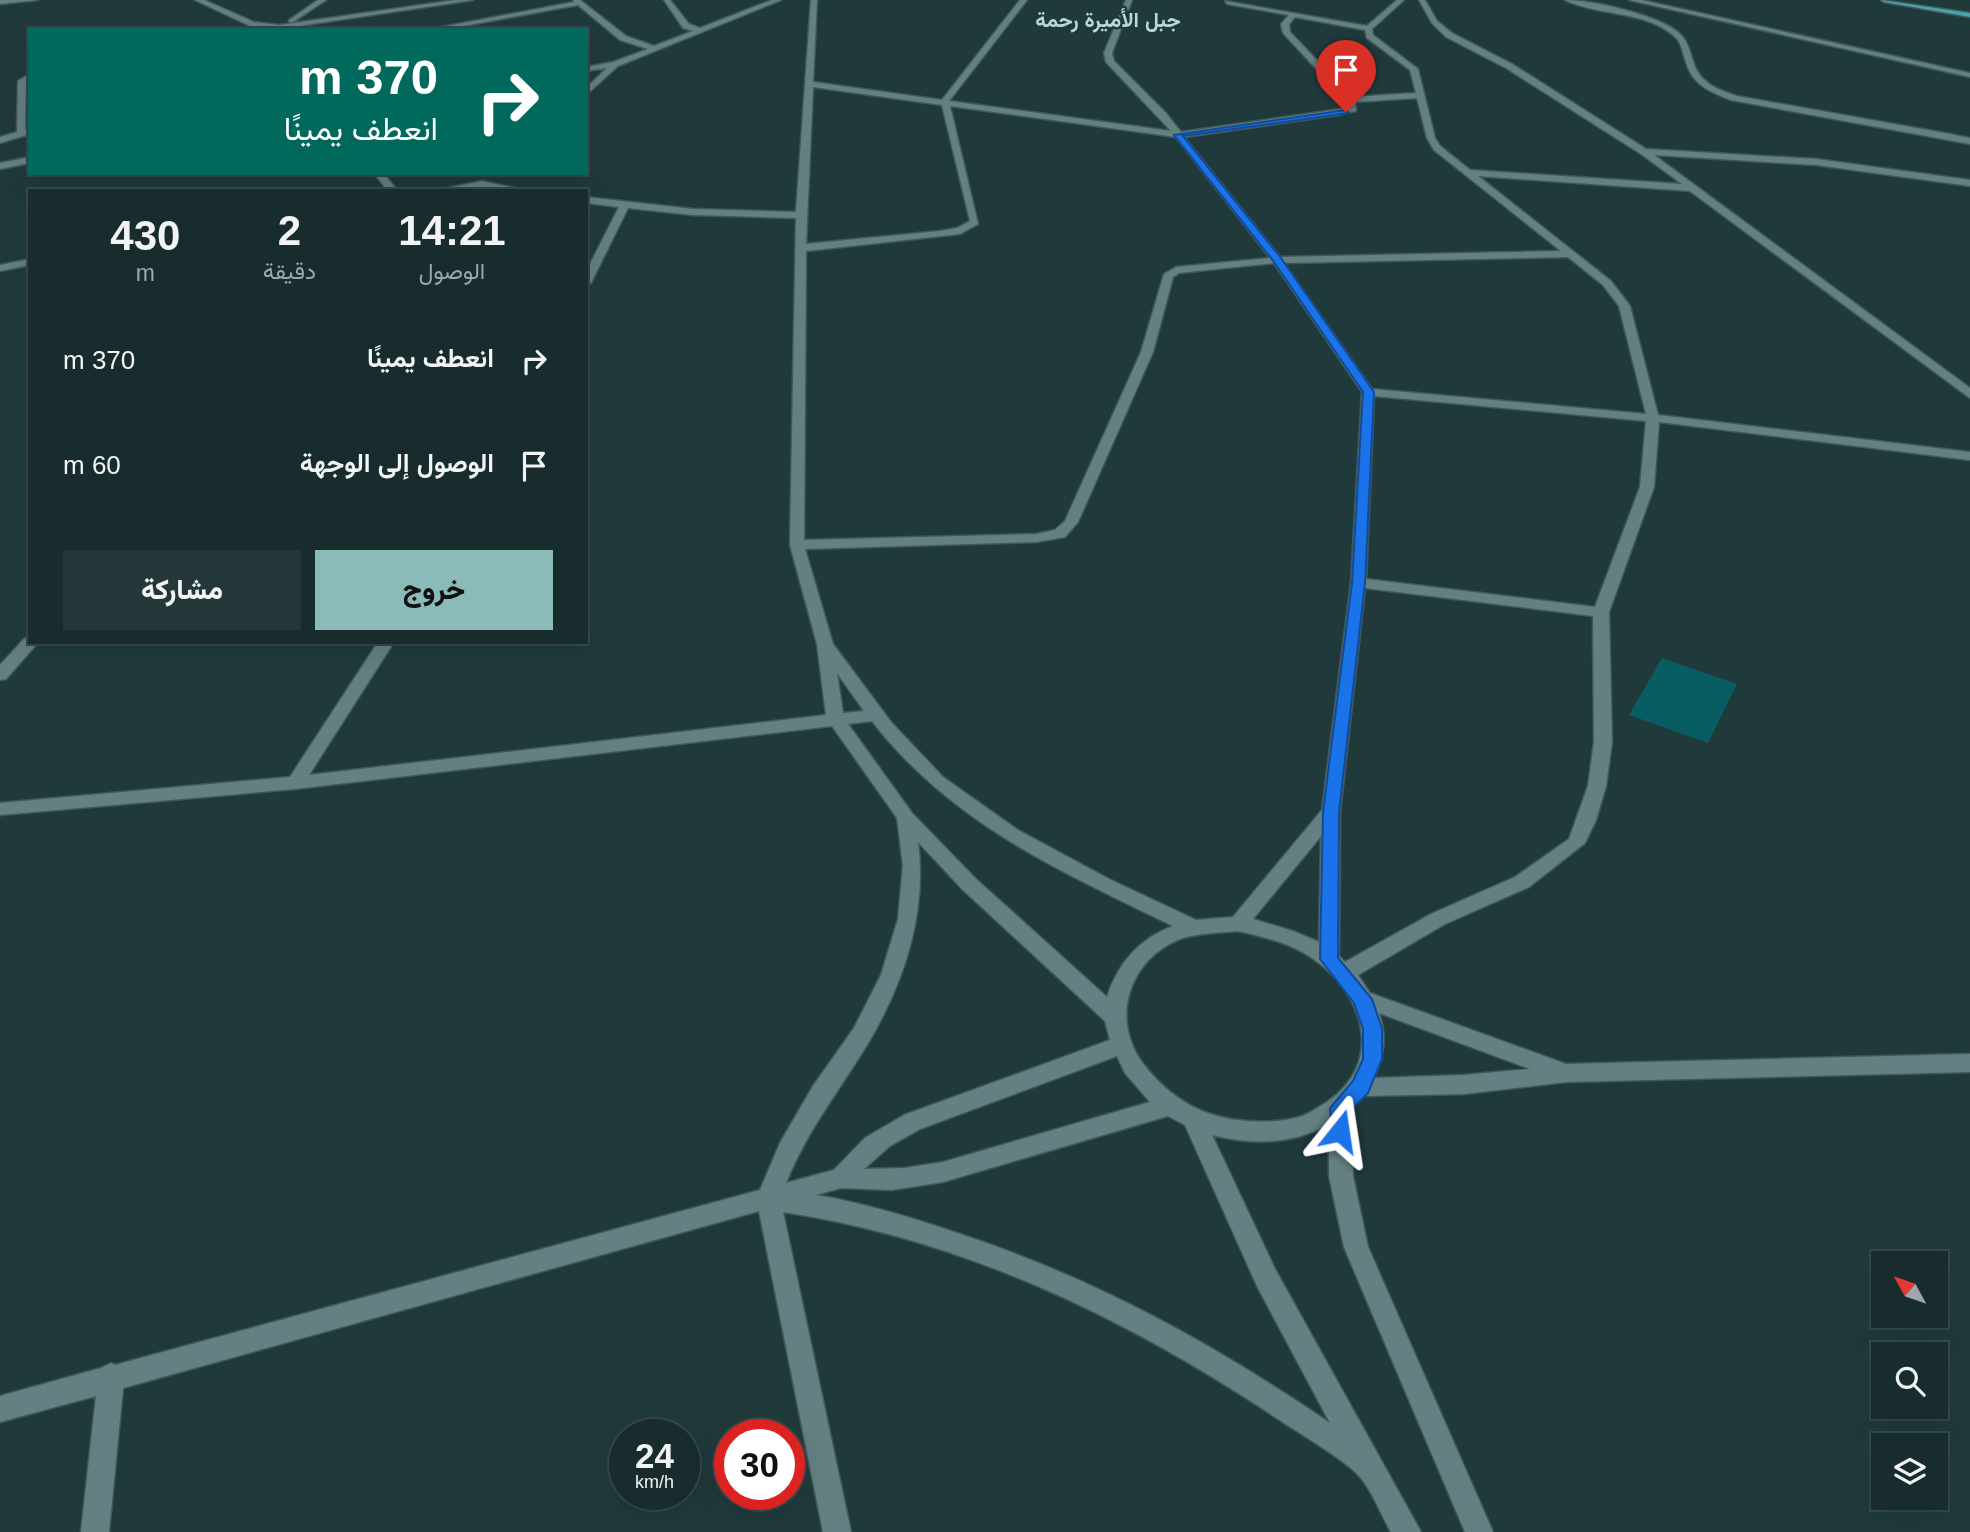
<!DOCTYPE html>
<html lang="ar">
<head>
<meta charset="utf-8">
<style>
	:root { --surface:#182c2d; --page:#253839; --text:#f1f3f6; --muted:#9fa7aa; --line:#364849; --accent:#8bbbb9 }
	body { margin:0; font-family:Helvetica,Vazirmatn,sans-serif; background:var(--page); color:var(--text); direction:rtl; height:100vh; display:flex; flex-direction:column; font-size:26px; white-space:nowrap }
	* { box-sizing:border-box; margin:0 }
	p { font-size:23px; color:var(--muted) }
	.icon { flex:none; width:38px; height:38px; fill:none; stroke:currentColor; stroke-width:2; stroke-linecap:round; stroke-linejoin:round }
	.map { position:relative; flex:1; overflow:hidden; direction:ltr }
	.panel { position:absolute; left:28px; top:189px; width:560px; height:455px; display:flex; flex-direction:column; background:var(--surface); border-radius:0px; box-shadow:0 7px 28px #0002,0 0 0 2px var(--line); direction:rtl }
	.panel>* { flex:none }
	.banner { position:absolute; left:28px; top:28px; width:560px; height:147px; border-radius:0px; box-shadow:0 7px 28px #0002,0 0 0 2px var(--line); direction:rtl; background:#00695c; color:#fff; overflow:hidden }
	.needle { width:46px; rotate:310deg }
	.tools { position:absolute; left:1871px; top:1251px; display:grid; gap:14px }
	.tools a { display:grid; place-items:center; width:77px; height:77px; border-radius:0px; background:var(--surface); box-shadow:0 7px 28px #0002,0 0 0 2px var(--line); font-size:35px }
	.speed { position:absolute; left:609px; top:1419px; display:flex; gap:14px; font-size:35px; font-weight:700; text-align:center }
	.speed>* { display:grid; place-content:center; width:91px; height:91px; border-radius:50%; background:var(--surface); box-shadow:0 7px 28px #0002,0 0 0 2px var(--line); line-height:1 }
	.speed small { font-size:18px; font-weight:400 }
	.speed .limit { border:10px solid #d22; background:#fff; color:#111 }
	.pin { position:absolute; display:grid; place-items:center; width:60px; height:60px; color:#fff; margin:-72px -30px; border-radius:50% 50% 50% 0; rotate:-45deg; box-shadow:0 0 7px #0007 }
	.pin .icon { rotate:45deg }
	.me { position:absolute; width:77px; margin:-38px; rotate:15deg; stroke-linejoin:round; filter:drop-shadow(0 0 5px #0008) }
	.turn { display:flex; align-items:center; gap:24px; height:147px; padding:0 35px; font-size:32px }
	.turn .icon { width:91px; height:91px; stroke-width:2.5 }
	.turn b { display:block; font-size:49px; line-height:60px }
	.eta { display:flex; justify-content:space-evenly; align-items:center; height:119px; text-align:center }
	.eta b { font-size:42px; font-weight:800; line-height:49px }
	.cta { display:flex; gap:14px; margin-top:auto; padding:14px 35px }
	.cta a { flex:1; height:80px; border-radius:0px; background:var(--accent); color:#111; font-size:28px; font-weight:800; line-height:80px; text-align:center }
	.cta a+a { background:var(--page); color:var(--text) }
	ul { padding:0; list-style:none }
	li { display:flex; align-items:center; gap:21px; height:105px; padding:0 35px }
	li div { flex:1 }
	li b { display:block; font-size:26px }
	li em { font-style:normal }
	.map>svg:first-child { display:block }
	.building { fill:#085d63 }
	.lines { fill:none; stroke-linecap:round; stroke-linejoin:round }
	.minor-casing { stroke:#415859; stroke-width:3 }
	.major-casing { stroke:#415859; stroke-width:3 }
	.minor { fill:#648082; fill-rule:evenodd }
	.major { fill:#46a3aa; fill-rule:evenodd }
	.route { fill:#1a73e8; stroke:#114b97; stroke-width:2 }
	.labels { text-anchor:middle; stroke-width:5; stroke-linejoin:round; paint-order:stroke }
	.far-district-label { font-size:21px; font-weight:bold; fill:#b9d7d9; stroke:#203a3c }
</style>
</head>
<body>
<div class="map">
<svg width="1970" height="1532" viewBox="0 0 1970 1532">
	<rect width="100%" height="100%" fill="#203a3c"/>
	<path class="building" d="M1662,658L1737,684L1708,743L1629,715Z"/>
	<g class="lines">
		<g class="minor-casing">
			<path id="minor" d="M0,0H38L0,4Z
				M195,0H204L254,22L279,25L456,0H473L279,29L250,26Z
				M318,0H326L293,22H289V20Z
				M573,0H580L626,36L654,46L693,31L683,28L664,0H670L689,24L700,28L772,0H781L618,66L586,95V88L607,68L586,71V67L613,62L648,49L620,40L578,5L442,30H426L574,2Z
				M811,0H817L813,82L942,100L1020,0H1027L949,101L1171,131L1106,62L1104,53L1126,0H1132L1112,53L1114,61L1165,112L1181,132L1348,108L1346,101L1283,33L1281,24L1289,15L1227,4L1225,1L1367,26L1397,0H1404L1372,29L1373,35L1418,69L1435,138L1440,146L1470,170L1682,184L1641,154L1506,68L1446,37L1432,23L1419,0H1425L1437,21L1452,33L1512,64L1646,149L1816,159L1970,180V186L1816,165L1654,155L1970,388V398L1690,191L1478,176L1611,281L1630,306L1658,415L1970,452V460L1659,422L1654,487L1609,612L1612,742L1606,786L1596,820L1585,843L1529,887L1445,924L1358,975L1370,993L1566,1064L1970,1054V1072L1566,1082L1464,1094L1363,1096L1351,1109L1353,1176L1368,1247L1493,1532H1465L1344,1247L1329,1176V1124C1293,1145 1251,1145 1212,1135L1275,1269L1421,1532H1391C1381,1515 1373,1492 1360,1477C1347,1461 1297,1432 1278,1419C1127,1318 963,1239 783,1212L851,1532H823L759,1211L123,1388L109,1532H81L96,1396L0,1422V1396L101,1368L111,1363L115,1365L760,1190L780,1143L813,1086L854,1028L881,975L898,919L903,866L897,818L832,726L295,789L0,815V803L290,777L378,642H394L309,775L826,715L817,644L790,545L796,218L693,215L628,208L591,283L586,286V272L619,207L586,203V197L693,209L796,212ZM1295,17L1365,30L1367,38L1410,70L1416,93L1352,97L1290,32L1289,24ZM813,87L942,105L970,221L957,228L940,231L806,244ZM1417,98L1427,138L1434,150L1561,251L1280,257L1184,137L1338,115L1356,111L1355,102ZM950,106L1176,137L1270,258L1176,267L1164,274L1141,352L1065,521L1055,530L1036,534L804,540L806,251L960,234L978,224ZM1568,257L1603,285L1619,306L1646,414L1372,389L1284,263ZM1274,263L1362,392L1351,583L1322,810L1233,917L1196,920L1109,879L1018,830L943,777L891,722L833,644L805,549L1036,542L1065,537L1078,522L1153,352L1173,277L1179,273ZM1374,396L1646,421L1640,487L1595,607L1366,579ZM1365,588L1593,616L1594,742L1588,786L1569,839L1515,877L1431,914L1345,962L1339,956L1340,812ZM837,673L864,711L843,713ZM872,721C951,823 1060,871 1173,926C1139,939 1118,963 1107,997L976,879L912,813L848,724ZM1321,836L1319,942L1293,931L1253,919ZM918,842L962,889L1105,1021L1110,1040L904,1115L865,1138L834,1170L786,1183C809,1127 840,1090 870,1040C905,980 927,911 918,842ZM1238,931C1264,937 1290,943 1312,958C1363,992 1386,1062 1327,1102C1318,1107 1310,1114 1299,1117C1282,1122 1264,1122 1247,1121C1203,1118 1171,1099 1144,1065C1109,1020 1129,959 1180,939C1198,933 1219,933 1238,931ZM1379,1013L1530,1069L1464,1075L1374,1078C1384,1057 1387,1035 1379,1013ZM1117,1056L1125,1073L1150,1102L943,1162L905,1168L864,1169L890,1146L920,1129ZM1168,1116L1185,1125L1257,1286L1330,1423C1212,1343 1096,1279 960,1234C913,1218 865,1203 816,1195L841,1188L892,1190L943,1182Z
				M1565,0C1592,0 1665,16 1682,36C1688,43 1690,52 1693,61C1699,83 1717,89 1737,96L1950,134L1970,138V144L1731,100C1708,91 1691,84 1685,59C1682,50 1681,41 1673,35C1643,10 1597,16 1565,0Z
				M1629,0H1641L1970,73V77Z
				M30,74V80L26,82L25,130L30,128V134L0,143V137L17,132L18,81Z
				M30,157V163L0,169V163Z
				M374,173H383L398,191H388Z
				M482,181L529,191L482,187L433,191Z
				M30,259V265L0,271V265Z
				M30,637V642H38L36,645L6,679L0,680V665L24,639Z"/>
		</g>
		<g class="major-casing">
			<path id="major" d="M1881,0L1970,13V17L1884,2Z"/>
		</g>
		<use href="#minor" class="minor"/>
		<use href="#major" class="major"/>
	</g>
	<path class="route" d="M1346,110L1349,113L1183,136L1281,258L1374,392L1365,583L1339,812L1338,958L1372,999L1382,1029V1059L1368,1093L1350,1111L1348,1137L1340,1140L1333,1137L1330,1108L1353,1081L1363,1059V1029L1354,1003L1320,959L1323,812L1352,583L1363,392L1274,262L1174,135Z"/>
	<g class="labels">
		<g class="far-district-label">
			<text x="1108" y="27">جبل الأميرة رحمة</text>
		</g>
	</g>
</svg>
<div class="tools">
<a><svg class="needle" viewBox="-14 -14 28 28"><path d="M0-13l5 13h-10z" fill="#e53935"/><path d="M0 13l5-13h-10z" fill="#9fa7aa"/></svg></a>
<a><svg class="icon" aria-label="search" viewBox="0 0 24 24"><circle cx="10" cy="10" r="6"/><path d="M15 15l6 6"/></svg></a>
<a><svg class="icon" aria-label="layers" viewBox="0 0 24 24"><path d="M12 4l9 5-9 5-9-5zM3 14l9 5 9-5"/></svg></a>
</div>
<div class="speed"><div>24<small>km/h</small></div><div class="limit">30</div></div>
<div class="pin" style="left:1346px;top:112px;background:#d93025"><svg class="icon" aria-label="arrive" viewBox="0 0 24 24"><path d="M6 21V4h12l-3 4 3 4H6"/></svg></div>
<svg class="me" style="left:1340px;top:1131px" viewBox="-20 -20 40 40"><path d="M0-17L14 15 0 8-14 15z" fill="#1a73e8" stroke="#fff" stroke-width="4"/></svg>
<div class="banner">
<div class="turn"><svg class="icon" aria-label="right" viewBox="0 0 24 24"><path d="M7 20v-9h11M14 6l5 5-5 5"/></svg><div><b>370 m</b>انعطف يمينًا</div></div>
</div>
<section class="panel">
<div class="eta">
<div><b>14:21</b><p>الوصول</p></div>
<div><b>2</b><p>دقيقة</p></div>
<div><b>430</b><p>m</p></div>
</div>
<ul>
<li><svg class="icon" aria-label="right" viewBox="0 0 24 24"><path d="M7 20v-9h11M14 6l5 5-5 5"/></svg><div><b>انعطف يمينًا</b></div><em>370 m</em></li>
<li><svg class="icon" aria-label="arrive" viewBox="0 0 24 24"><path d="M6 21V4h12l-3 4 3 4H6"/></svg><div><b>الوصول إلى الوجهة</b></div><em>60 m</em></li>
</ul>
<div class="cta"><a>خروج</a><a>مشاركة</a></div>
</section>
</div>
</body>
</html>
